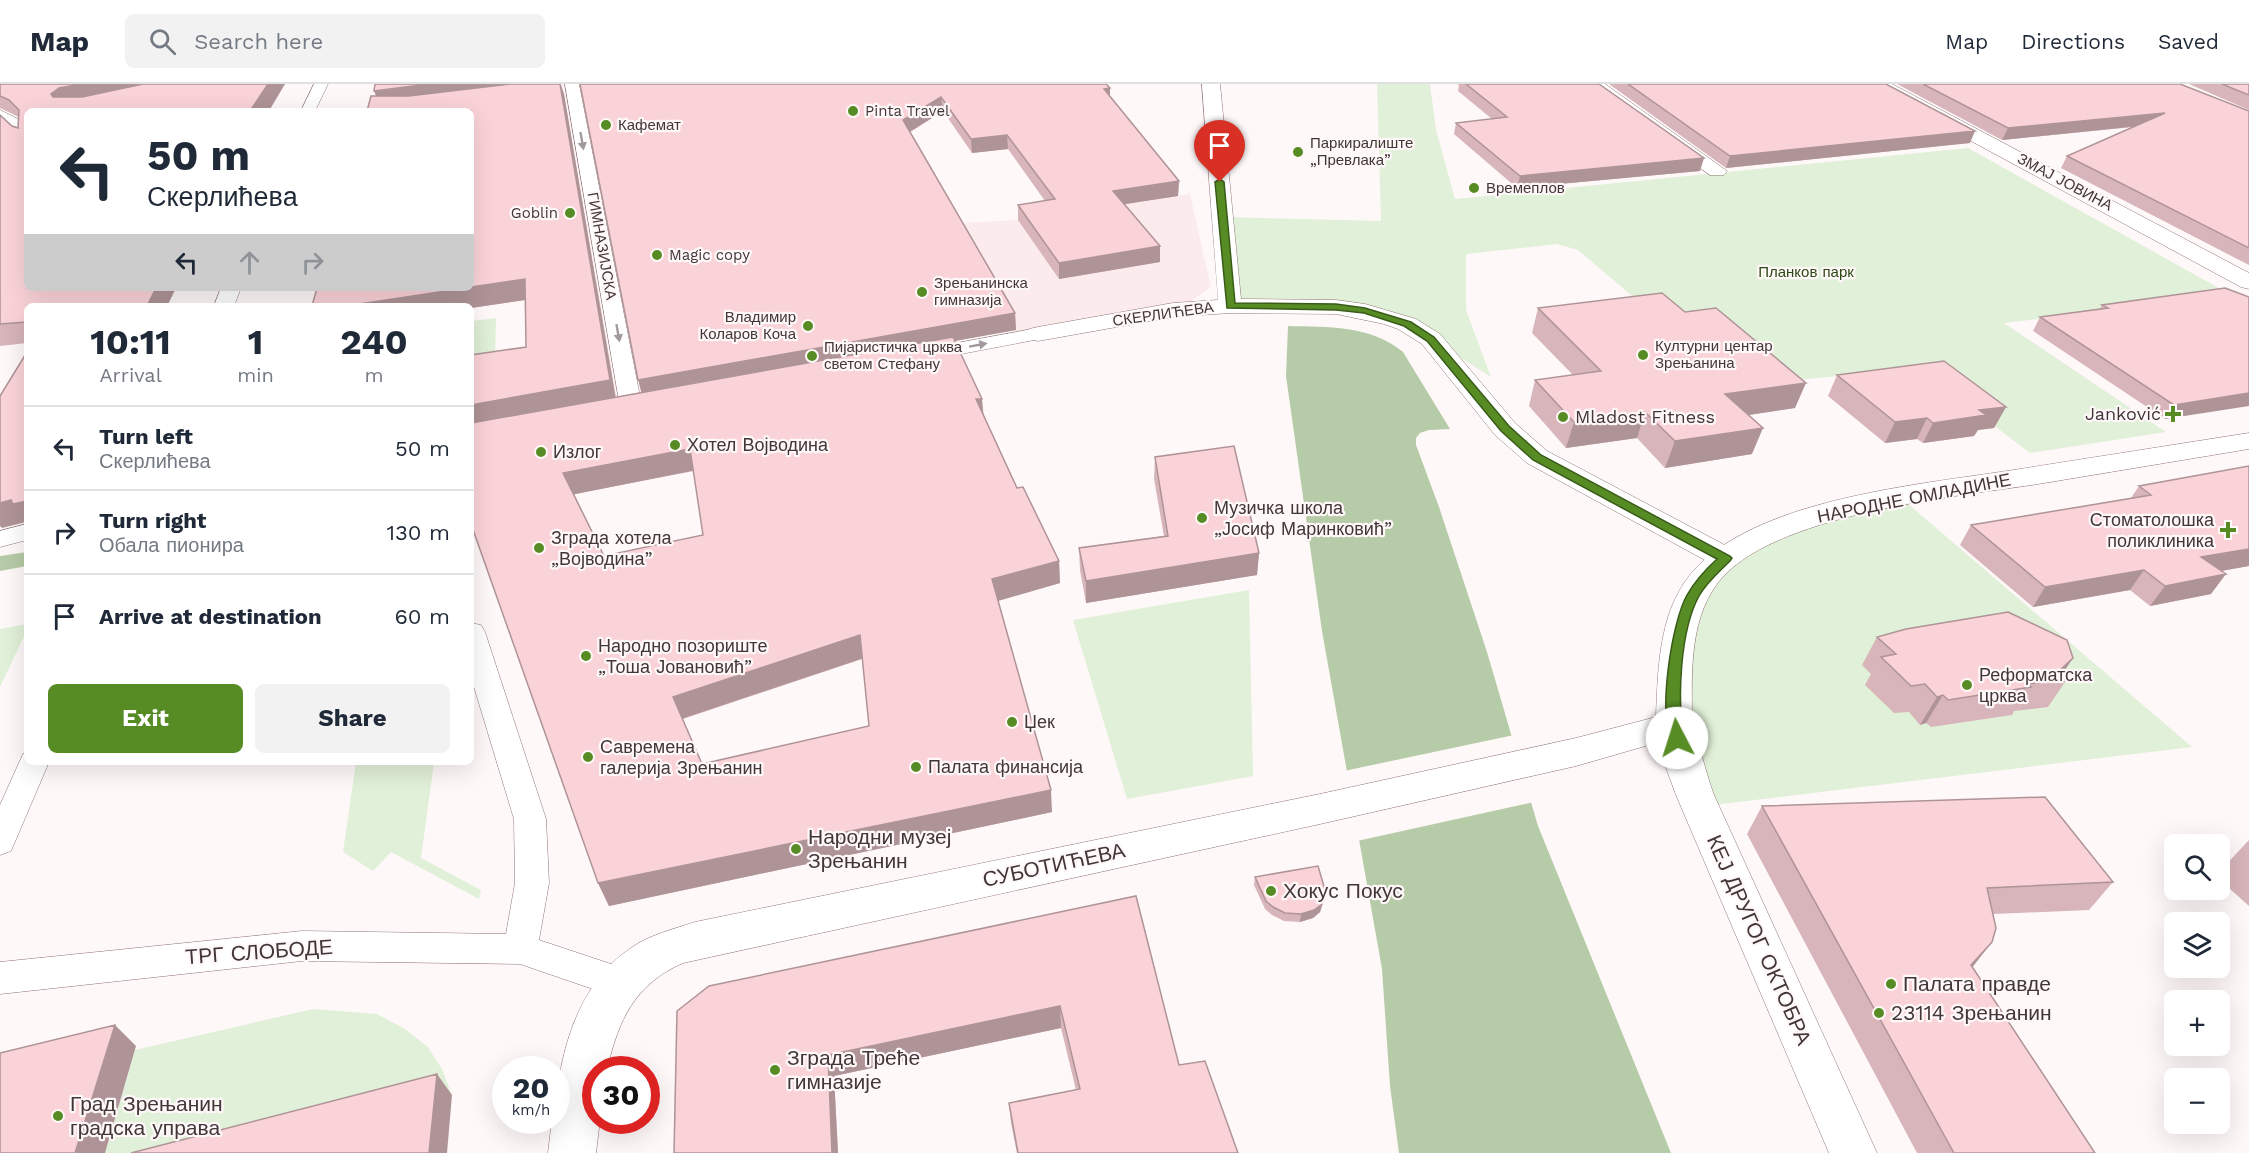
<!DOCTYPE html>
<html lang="en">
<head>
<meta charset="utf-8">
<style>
	:root { --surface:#fff; --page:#f2f2f3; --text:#1f2937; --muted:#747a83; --line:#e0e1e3; --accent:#578c25 }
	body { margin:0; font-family:"Work Sans",sans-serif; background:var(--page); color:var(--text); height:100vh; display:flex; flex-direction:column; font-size:22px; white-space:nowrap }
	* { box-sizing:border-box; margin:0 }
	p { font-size:20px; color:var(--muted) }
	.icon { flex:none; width:33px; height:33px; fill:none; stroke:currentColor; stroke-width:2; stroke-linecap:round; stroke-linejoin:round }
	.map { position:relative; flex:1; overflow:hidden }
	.panel { position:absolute; left:24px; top:219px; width:450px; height:462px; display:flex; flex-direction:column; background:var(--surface); border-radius:9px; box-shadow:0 6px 24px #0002 }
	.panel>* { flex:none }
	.banner { position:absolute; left:24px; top:24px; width:450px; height:183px; border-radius:9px; box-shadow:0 6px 24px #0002; background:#fff; color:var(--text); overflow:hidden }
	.tools { position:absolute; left:2164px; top:750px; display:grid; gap:12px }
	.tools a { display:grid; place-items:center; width:66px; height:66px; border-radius:9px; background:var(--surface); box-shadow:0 6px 24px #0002; font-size:30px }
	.speed { position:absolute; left:492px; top:972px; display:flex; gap:12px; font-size:30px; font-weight:700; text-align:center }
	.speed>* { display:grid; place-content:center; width:78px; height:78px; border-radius:50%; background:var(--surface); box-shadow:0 6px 24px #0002; line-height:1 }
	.speed small { font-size:15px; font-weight:400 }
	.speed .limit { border:9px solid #d22; background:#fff; color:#111 }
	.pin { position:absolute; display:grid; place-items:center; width:51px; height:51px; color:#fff; margin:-62px -26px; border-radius:50% 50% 50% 0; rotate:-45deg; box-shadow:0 0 6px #0007 }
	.pin .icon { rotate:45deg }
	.me { position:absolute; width:66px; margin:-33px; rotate:355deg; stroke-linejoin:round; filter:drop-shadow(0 0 4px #0008) }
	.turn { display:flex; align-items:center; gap:21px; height:126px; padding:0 24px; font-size:27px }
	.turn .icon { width:78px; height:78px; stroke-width:2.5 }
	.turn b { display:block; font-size:42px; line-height:51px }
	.lanes { display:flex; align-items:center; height:57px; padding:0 24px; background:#0003; justify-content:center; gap:30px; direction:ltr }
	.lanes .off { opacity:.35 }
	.eta { display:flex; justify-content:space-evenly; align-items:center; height:102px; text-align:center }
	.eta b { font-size:36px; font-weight:700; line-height:42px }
	.cta { display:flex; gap:12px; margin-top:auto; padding:12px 24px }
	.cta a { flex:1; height:69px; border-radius:9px; background:var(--accent); color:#fff; font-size:24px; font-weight:700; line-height:69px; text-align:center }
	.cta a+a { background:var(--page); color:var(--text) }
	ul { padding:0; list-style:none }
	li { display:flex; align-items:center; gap:18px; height:84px; padding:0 24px; border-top:2px solid var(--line) }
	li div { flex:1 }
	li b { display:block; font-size:22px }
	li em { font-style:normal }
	header { display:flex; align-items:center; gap:36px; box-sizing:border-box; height:84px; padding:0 30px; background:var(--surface); border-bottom:2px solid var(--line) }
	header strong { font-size:28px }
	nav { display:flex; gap:33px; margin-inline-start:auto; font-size:21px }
	.search { width:420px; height:54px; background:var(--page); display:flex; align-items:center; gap:15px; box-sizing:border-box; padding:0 21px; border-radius:9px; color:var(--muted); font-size:22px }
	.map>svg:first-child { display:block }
	.built { fill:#fcebed }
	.green { fill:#e1f0d8 }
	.water { fill:#b6cba7 }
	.pier { fill:#fff8f8 }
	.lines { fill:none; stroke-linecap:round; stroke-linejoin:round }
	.pedestrian-casing { stroke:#917477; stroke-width:1 }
	.minor-casing { stroke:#917477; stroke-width:1 }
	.tertiary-casing { stroke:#917477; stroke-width:1 }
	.pedestrian { fill:#fff; fill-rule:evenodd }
	.minor { fill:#fff; fill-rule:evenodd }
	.tertiary { fill:#fff; fill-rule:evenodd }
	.wall { fill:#d7b5ba; fill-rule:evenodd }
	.shaded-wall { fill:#af9497 }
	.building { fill:#fad3d8; stroke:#af9497; stroke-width:1.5; fill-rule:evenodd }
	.oneway { fill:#a19a9c }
	.route { fill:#578c25; stroke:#395b18; stroke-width:1.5 }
	.poi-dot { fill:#578c25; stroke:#fff8f8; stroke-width:2 }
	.labels { text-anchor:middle; stroke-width:4.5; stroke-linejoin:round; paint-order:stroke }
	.far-poi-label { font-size:15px; fill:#433638; stroke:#fff8f8; text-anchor:start }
	.far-street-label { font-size:15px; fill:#433638; stroke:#fff8f8 }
	.far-park-label { font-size:15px; fill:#2d4814; stroke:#fff8f8 }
	.poi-label { font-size:18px; fill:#433638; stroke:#fff8f8; text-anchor:start }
	.street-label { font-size:18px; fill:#433638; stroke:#fff8f8 }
	.near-poi-label { font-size:21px; fill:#433638; stroke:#fff8f8; text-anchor:start }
	.near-street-label { font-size:21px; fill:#433638; stroke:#fff8f8 }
</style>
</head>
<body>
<header>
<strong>Map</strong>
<div class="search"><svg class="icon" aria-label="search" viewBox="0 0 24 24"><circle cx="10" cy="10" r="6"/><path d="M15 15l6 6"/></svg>Search here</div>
<nav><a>Map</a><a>Directions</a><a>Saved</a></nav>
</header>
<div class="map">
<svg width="2249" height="1069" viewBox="0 0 2249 1069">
	<rect width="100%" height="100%" fill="#fff8f8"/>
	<path class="built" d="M1190,110L1211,203L1190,218L1018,249L997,213L836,159L963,139L1018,136Z"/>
	<path class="green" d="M1377,0H1430L1436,46L1455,115L1968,64L2233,212L2004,239L2166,348L2030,369L1918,284L1769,299L1659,235L1578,166L1557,160L1466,170V226L1491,293L1407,240L1379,230L1230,222L1223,133L1381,137Z
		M496,234L495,273L471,277V237Z
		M1900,413L2192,663L1713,721L1675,584L1692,512L1761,453Z
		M1249,506L1253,692L1127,715L1073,536Z
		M27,540V546L0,603V545Z
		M356,678H434L421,774L481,806L479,815L391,768L373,787L343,768Z
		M313,925L377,930L405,945L428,963L442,985L452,1011L230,1069H105L135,966Z"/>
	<path class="water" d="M1288,242C1327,243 1371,241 1403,268L1450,345L1429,346L1420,349L1416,354V361L1439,423L1487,568L1538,742L1671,1069H1399L1390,1002L1382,885L1322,547L1286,292Z
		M27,468V482L0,487V472Z"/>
	<path class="pier" d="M1514,651L1534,718L1357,757L1344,687Z"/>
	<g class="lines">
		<g class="pedestrian-casing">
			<path id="pedestrian" d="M314,0H328L315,27H301Z
				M565,0H579L642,323L639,328L631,330L623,328L620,323Z
				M0,26L18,35L27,44V59C16,56 10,43 0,37Z
				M221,204H241L234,222H214Z
				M1038,244L1045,246L1048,250L1045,254L924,277L917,275L914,271L917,267L924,265Z
				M27,440V456L0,463V447Z
				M471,539L481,541L485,548L546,735L549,799L539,856L635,888L640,899L635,910L622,915L520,880L302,877L0,910V878L302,847L506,850L515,799L514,735L471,593Z
				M27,669V678H49L11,767L0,771V721L23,670Z"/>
		</g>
		<g class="minor-casing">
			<path id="minor" d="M1202,0H1220L1241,215L1336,216L1365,220L1416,235L1440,250L1515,339L1547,367L1736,467L1741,474L1736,481L1725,484L1714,481L1527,379L1495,351L1422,260L1398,245L1384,240L1336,230L1230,229L1173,233L1038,257L1029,255L1026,250L1029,245L1038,243L1173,219L1218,216Z
				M1584,0H1605L1727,87L1724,91H1710Z
				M1674,628L1687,632C1698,652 1705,687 1714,711L1877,1069H1829L1676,711L1665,681L1656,641L1661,632Z"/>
		</g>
		<g class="tertiary-casing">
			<path id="tertiary" d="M1870,0H1892L2249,189V205L2241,203L1873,4Z
				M2249,349V365C2179,377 2108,388 2038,400C1955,413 1769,430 1717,500C1688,539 1692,594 1692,641L1687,650L1576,682L1320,740L683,879C635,900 618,936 607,986H596V1036H600L596,1069H548L552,1036H556C556,976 577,899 631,864C649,851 674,845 695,838L1320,710L1576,654L1656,633C1658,581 1659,522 1697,483C1765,413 1926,400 2020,385C2096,373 2173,361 2249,349Z"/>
		</g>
		<use href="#pedestrian" class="pedestrian"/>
		<use href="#minor" class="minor"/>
		<use href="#tertiary" class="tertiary"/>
	</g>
	<path class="wall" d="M0,0H285L27,204H176L167,222H27V259L0,262V31L12,42L18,44L19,33L0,24Z
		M375,0H561L564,10L616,313L641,308L580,0L1110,12L1179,97L1178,112L1124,120L1160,178L1059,195L1018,136V121L1045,117L1008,65L972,69L943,27L910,48L1015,229L1016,246L955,257L983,330L1017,404L1059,477L1060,499L998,517L1052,728L609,822L598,799L526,263L525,216L471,224V222L376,12ZM694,387L703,451L604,472L574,410ZM862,575L869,642L702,680L683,635Z
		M1457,0H1599L1700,87L1517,104L1454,50L1456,39L1492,35L1458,7L1459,1Z
		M1609,0H1886L1970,59L1726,84Z
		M1897,0H2180L2249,27V181L2061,84L2067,72L2133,43L2002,56Z
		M2189,0H2249V26Z
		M2249,213L2165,335L2033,247L2040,233L2100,225L2102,221Z
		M1538,224L1795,324L1748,331L1752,370L1665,384L1637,354L1566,364L1529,322L1535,296L1573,291L1532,249Z
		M1837,291L2006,323L1994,344L1978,346L1974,352L1923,359L1917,355L1885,359L1828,312Z
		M1155,373L1259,469L1257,491L1086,519L1080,486L1079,464L1164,452L1154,395Z
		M2249,382V482L2221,487L2211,510L2150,522L2130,506L2033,523L1960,461L1971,441L2131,414L2139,402Z
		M1877,553L2073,574L2062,590L2067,595L2048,623L2014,627L2012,631L1931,643L1926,639L1920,641L1909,628L1894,629L1865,601L1871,590L1862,581Z
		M1762,722L2113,798L2089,826L1993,830L1972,883L2095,1069H1917L1747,750Z
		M2249,756V822L2220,796V787Z
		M1255,793L1326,809L1320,828L1313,834L1300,838L1284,837L1272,831L1265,825L1254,801Z
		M1136,812L1179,981L1238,1069H1017L1011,1039L1009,1019L1076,1006L1061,944L834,992L838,1069H674Z"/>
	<path class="shaded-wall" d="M81,0H154L60,27L51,10L59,4Z
		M268,0H285L269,27H250Z
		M429,0H542L380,21L374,7Z
		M560,0L564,10L616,317L471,344V321L610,296Z
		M1110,4V18L1104,5Z
		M941,13L943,27L905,51L903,36Z
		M2165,29L2159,40L2002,56L2008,44Z
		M1975,47L1970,59L1726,84L1730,72Z
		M1007,51L1008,65L972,69L971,55Z
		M1704,74L1700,87L1517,104L1520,92Z
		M1179,97L1178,112L1113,122V107Z
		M1160,162V178L1059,195V179Z
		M525,195L532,215L471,224V222H346Z
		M156,204H176L167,222H147Z
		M1015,229L1016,246L643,313L638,296Z
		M1806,299L1795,324L1715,336L1725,310Z
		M2249,309V322L2165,335L2174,321Z
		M976,315H982L984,336Z
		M2006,323L1994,344L1978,346L1974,352L1923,359L1933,339L1979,326Z
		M1645,328L1637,354L1566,364L1574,338Z
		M1927,334L1917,355L1885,359L1895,338Z
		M1763,344L1752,370L1665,384L1675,357Z
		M690,365L696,386L571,411L563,389Z
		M11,416L26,438L2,444L0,442V419Z
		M27,417V439L13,420Z
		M2249,465V482L2187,493L2201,473Z
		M1259,469L1257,491L1086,519V497Z
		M1059,477L1060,499L994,518L992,495Z
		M2144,486L2130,506L2033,523L2045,503Z
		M2226,490L2211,510L2150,522L2165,502Z
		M860,551L864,574L681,635L673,613Z
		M2073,574L2058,596L2059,587Z
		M1943,611L1926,639L1920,641L1937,613Z
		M1051,706L1052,728L609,822L598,799Z
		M1326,809L1320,828L1313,834L1300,838L1301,830Z
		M1992,858L1971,885V881Z
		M1060,922L1061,944L834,992L838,1069H832L828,971Z
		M115,941L136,962L105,1069H75Z
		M437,990L452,1011L447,1069H429Z"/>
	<path class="building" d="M0,0H81L59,4L51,10L53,13H82L143,0H268L250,27H27V204H156L147,222H27V238L0,240V31L12,42L18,44L19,26L9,16L0,12Z
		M375,0H429L374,7Z
		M510,0H560L610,296L471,321V271L526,263L525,195L471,203V27H367L371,12H409Z
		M580,0H1106L1110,4L1104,5L1179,97L1113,107L1160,162L1059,179L1018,121L1055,115L1007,51L971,55L941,13L903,36L1015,229L638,296Z
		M1466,0H1599L1704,74L1520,92L1456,39L1507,33Z
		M1628,0H1886L1975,47L1730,72Z
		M1923,0H2180L2249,27V164L2067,72L2165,29L2008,44Z
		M2222,0H2249V11Z
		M317,204H466L346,222H312Z
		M2225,204L2249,213V309L2174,321L2040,233L2108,224L2102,221Z
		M1662,209L1685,228L1716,224L1806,299L1725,310L1763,344L1675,357L1645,328L1574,338L1535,296L1601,287L1538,224Z
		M953,253L982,315H976L1017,404L1023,403L1059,477L992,495L1051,706L598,799L471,440V339ZM690,365L703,451L604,472L563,389ZM860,551L869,642L702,680L673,613Z
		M27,268V417L13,420L11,416L0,419V312Z
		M1944,277L2006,323L1979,326L1986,331L1933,339L1927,334L1895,338L1837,291Z
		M1234,362L1259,469L1086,497L1079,464L1168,452L1155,373Z
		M2249,382V465L2201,473L2226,490L2165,502L2144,486L2045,503L1971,441L2151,411L2139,402Z
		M2008,528L2067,556L2073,574L2059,587L2067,595L2028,600L2031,603L1948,616L1943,611L1937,613L1925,600L1911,602L1881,573L1896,570L1877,553L1906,545Z
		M2045,713L2113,798L1987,804L1996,844L1992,858L1971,881L2095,1069H1954L1762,722Z
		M1318,782L1326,809L1322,820L1314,826L1301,830L1285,829L1273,823L1266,817L1255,793Z
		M1136,812L1179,981L1205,977L1238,1069H1018L1009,1019L1080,1005L1060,922L828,971L832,1069H674L677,927L709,902Z
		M115,941L75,1069H0V969Z
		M437,990L429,1069H131Z"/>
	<defs><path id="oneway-solid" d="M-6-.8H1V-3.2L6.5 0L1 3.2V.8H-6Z" transform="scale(1.5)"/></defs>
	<g class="oneway">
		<use href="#oneway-solid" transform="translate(582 57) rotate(80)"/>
		<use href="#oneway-solid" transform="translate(618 249) rotate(80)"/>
		<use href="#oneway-solid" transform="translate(978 261) rotate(-10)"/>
	</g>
	<path class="route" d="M1220,95L1224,98L1235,219L1336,220L1365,224L1411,238L1434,253L1509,342L1541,371L1730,472L1732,474L1730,477C1719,488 1707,498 1699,512C1680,547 1677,615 1684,654L1682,658H1672C1657,632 1672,537 1687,511C1695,497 1705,486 1717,475L1533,376L1501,347L1427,257L1404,242L1364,229L1336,226L1227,224L1215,98Z"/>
	<g class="poi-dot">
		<circle cx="853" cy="27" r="6"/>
		<circle cx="606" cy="41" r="6"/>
		<circle cx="1298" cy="68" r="6"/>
		<circle cx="1474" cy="104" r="6"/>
		<circle cx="570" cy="129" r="6"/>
		<circle cx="657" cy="171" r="6"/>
		<circle cx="922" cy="208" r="6"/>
		<circle cx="808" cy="242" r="6"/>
		<circle cx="1643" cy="271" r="6"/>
		<circle cx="812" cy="272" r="6"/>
		<path d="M2170 321h6v6h6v6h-6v6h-6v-6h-6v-6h6z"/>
		<circle cx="1563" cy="333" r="6"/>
		<circle cx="675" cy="361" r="6"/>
		<circle cx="541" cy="368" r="6"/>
		<circle cx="1202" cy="434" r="6"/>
		<path d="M2225 437h6v6h6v6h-6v6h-6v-6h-6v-6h6z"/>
		<circle cx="539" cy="464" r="6"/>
		<circle cx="586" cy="572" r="6"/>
		<circle cx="1967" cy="601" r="6"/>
		<circle cx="1012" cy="638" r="6"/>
		<circle cx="588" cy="673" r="6"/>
		<circle cx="916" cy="683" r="6"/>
		<circle cx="796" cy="765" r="6"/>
		<circle cx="1271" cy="807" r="6"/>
		<circle cx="1891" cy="900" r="6"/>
		<circle cx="1879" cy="929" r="6"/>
		<circle cx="775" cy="986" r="6"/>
		<circle cx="58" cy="1032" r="6"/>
	</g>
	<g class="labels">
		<g class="far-poi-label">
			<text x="865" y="32">Pinta Travel</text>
			<text x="618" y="46">Кафемат</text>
			<text x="1310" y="64">Паркиралиште<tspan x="1310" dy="17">„Превлака”</tspan></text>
			<text x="1486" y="109">Времеплов</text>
			<text x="558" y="134" text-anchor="end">Goblin</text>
			<text x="669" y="176">Magic copy</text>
			<text x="934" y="204">Зрењанинска<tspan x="934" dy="17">гимназија</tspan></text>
			<text x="796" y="238" text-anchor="end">Владимир<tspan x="796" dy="17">Коларов Коча</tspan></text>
			<text x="1655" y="267">Културни центар<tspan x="1655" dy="17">Зрењанина</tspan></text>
			<text x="824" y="268">Пијаристичка црква<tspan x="824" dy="17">светом Стефану</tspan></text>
		</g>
		<g class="far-street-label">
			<text transform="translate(2065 98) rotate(28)" y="5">ЗМАЈ ЈОВИНА</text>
			<text transform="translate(602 162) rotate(80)" y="5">ГИМНАЗИЈСКА</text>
			<text transform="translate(1163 230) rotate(-8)" y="5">СКЕРЛИЋЕВА</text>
		</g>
		<g class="far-park-label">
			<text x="1806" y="193">Планков парк</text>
		</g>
		<g class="poi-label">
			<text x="2161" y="336" text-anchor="end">Janković</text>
			<text x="1575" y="339">Mladost Fitness</text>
			<text x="687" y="367">Хотел Војводина</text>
			<text x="553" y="374">Излог</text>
			<text x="1214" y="430">Музичка школа<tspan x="1214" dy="21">„Јосиф Маринковић”</tspan></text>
			<text x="2214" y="442" text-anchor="end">Стоматолошка<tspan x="2214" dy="21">поликлиника</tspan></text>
			<text x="551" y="460">Зграда хотела<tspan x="551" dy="21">„Војводина”</tspan></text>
			<text x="598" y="568">Народно позориште<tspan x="598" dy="21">„Тоша Јовановић”</tspan></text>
			<text x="1979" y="597">Реформатска<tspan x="1979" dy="21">црква</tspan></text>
			<text x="1024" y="644">Џек</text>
			<text x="600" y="669">Савремена<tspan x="600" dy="21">галерија Зрењанин</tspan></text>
			<text x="928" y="689">Палата финансија</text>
		</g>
		<g class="street-label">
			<text transform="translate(1914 414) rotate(-11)" y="6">НАРОДНЕ ОМЛАДИНЕ</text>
		</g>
		<g class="near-poi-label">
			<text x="808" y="760">Народни музеј<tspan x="808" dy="24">Зрењанин</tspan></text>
			<text x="1283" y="814">Хокус Покус</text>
			<text x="1903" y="907">Палата правде</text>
			<text x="1891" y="936">23114 Зрењанин</text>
			<text x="787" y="981">Зграда Треће<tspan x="787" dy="24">гимназије</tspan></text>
			<text x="70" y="1027">Град Зрењанин<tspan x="70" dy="24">градска управа</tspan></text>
		</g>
		<g class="near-street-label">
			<text transform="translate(1054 781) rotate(-12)" y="7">СУБОТИЋЕВА</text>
			<text transform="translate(1759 856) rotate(66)" y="7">КЕЈ ДРУГОГ ОКТОБРА</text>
			<text transform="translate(259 868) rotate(-4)" y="7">ТРГ СЛОБОДЕ</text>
		</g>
	</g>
</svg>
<div class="tools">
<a><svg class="icon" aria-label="search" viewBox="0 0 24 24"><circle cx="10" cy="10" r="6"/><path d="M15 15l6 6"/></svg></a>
<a><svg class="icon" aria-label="layers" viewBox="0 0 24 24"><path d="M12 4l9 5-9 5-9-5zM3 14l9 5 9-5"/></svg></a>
<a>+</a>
<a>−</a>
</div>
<div class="speed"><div>20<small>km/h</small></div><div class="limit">30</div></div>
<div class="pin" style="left:1220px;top:98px;background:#d93025"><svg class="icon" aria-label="arrive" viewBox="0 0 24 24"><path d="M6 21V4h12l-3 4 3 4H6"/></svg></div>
<svg class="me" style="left:1677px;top:654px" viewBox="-20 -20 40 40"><circle r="19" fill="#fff"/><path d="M0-13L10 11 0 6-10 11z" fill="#578c25"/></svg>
<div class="banner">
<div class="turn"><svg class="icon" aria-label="left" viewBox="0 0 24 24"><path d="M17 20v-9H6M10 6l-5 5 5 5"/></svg><div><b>50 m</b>Скерлићева</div></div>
<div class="lanes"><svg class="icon" aria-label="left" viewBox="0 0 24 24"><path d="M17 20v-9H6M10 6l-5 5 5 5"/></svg><svg class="icon off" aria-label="ahead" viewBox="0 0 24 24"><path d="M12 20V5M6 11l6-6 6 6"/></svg><svg class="icon off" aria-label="right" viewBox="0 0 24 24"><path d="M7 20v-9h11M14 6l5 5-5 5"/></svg></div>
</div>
<section class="panel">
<div class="eta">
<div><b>10:11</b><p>Arrival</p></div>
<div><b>1</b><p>min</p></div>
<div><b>240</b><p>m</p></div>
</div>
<ul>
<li><svg class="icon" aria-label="left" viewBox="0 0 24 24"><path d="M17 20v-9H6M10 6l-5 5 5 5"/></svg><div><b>Turn left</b><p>Скерлићева</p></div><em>50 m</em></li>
<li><svg class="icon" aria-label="right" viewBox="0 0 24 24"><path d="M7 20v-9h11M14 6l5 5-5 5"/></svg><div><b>Turn right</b><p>Обала пионира</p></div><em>130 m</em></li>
<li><svg class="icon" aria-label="arrive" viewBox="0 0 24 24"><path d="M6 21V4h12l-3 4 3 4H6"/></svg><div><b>Arrive at destination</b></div><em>60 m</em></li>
</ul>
<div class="cta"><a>Exit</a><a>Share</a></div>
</section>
</div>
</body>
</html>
